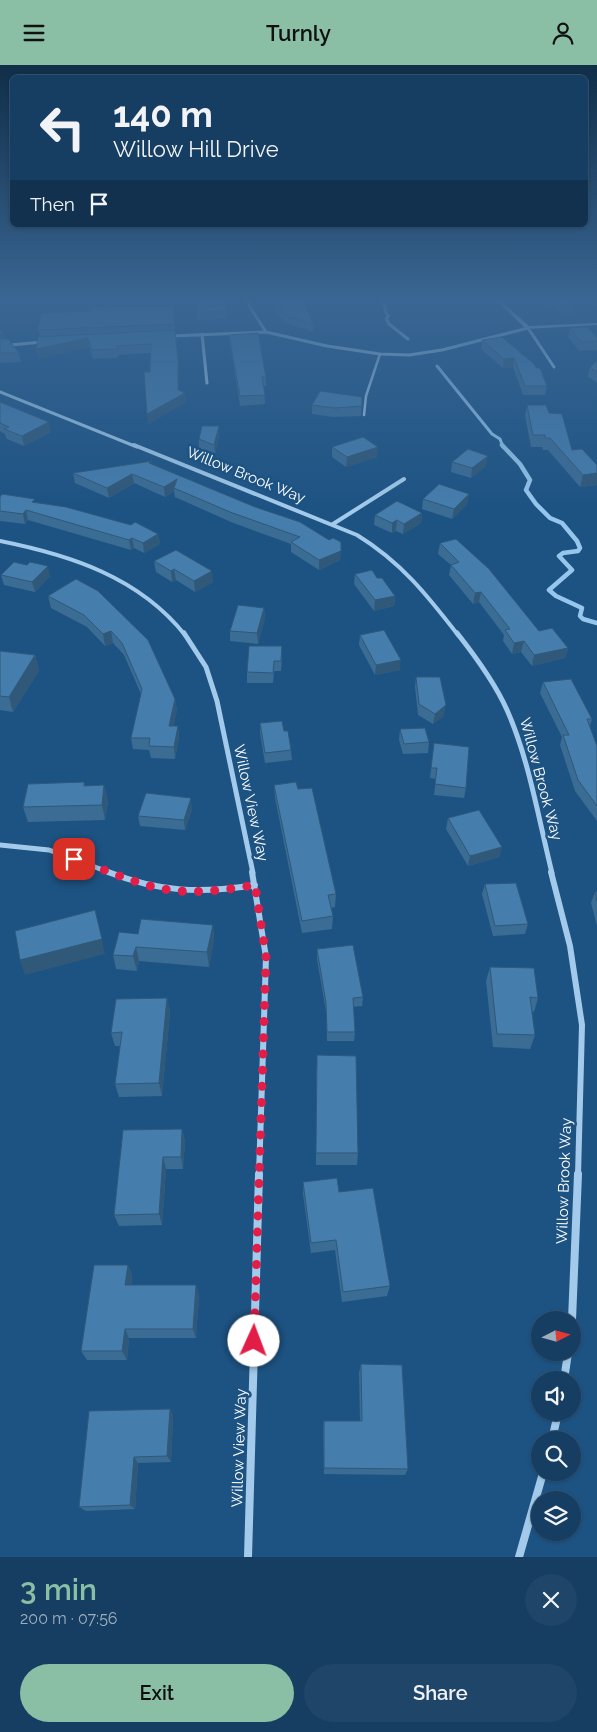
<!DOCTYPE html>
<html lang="en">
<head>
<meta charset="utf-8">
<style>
	:root { --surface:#163e62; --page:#1f4568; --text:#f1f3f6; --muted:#9eaebe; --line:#355777; --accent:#8abfa5 }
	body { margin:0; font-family:Raleway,sans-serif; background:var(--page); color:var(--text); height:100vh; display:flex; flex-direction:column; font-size:19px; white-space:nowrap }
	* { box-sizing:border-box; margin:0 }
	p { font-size:16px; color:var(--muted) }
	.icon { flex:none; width:28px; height:28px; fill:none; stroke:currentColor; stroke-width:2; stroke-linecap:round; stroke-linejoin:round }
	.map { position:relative; height:1492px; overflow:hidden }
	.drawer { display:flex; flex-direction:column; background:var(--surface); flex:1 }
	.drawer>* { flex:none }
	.hud { position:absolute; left:10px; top:10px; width:578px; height:152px; border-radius:8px; box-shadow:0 1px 4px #0004,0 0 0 1px var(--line); background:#163e62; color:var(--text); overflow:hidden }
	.needle { width:32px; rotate:84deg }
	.buttons { position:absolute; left:531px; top:1246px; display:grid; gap:10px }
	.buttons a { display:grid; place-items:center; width:50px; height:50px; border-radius:50%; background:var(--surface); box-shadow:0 1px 4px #0004,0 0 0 1px var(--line); font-size:25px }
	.pin { position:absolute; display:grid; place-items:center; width:42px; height:42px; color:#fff; margin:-21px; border-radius:10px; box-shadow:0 2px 8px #0006 }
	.me { position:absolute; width:55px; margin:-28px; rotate:2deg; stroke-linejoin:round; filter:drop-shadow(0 0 4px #0008) }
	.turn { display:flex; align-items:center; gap:18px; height:105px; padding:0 20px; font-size:22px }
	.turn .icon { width:65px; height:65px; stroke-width:2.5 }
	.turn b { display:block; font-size:35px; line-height:42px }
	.then { display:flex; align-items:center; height:48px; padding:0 20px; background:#0003; gap:10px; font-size:19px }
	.round { display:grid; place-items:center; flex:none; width:52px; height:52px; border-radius:26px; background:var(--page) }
	.head { display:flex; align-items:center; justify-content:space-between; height:85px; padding:0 20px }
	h1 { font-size:30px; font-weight:600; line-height:38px; color:var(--accent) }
	.primary-button { display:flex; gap:10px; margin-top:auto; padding:10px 20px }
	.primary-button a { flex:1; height:58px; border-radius:30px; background:var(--accent); color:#111; font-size:20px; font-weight:600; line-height:58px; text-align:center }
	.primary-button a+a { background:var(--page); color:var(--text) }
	header { display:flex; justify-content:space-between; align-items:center; height:65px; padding:0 20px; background:var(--accent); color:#111; font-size:22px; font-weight:600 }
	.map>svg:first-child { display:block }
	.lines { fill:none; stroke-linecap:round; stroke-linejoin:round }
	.stream-far1 { stroke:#96c6ec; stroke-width:3 }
	.stream { stroke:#96c6ec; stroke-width:4.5 }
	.service { stroke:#a3caea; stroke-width:2.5 }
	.minor-far4 { stroke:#a3caea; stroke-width:3 }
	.minor-far3 { stroke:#a3caea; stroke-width:4 }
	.minor-far2 { stroke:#a3caea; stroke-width:5 }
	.minor-far1 { stroke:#a3caea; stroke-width:6 }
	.minor { stroke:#a3caea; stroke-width:8 }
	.tertiary { fill:#a3caea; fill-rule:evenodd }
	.wall { fill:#3b6c94 }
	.shaded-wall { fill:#305878 }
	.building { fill:#457dac; stroke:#305878 }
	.route { stroke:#e11d48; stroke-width:9; stroke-dasharray:0 16.2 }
	.labels { text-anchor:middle; stroke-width:5; stroke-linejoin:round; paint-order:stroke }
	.street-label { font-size:15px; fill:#fff; stroke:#1d5383 }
</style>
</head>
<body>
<header><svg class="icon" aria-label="menu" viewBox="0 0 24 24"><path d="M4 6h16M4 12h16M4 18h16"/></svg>Turnly<svg class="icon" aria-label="person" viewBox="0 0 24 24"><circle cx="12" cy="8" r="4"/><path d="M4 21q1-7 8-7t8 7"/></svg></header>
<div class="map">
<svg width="597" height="1492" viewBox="0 0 597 1492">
	<rect width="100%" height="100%" fill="#1d5383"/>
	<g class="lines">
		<path class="stream-far1" d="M383,233L386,248L389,251L386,253L389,259L408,274
			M437,301L492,369L500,374L503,382"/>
		<path class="stream" d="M502,380L520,399L530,415L526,425L536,439L550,453L562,458L577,476L580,483L578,486L563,488L559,491L572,505L549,525L556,531L582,543L580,551L583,554L597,558"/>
		<path class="service" d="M364,350L366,331L380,289"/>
		<path class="minor-far4" d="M247,233L250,242L266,267
			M202,269L207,318
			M170,271L266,267L327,281L380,289L409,290L442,285L528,263L554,302
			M0,281L42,277
			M0,327L137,382"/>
		<path class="minor-far3" d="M134,380L357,470C401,497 427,530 458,570
			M333,459L404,414
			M0,476C70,490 139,512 185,570"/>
		<path class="minor-far2" d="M184,568L206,602L217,636L253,808
			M457,568C476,592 495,618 507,645C529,694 539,756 552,808
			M0,780L49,785L111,808"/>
		<path class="minor-far1" d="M108,807C159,827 201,829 255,820
			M252,807L266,892L259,1110
			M551,807L570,881L582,960L578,1110"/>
		<path class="minor" d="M572,1255L578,1109
			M564,1315L568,1288
			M552,1375L558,1348
			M248,1492L259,1109
			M519,1492L543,1408"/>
		<path class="tertiary" d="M494,233H498L529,261L597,258V260L526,264Z"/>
	</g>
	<path class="wall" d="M195,233H225L227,254L198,255Z
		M272,233H303L313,259V267L286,258L276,247Z
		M545,233H578L571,248L556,246L557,243L544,241Z
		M173,240L179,305V325L185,328L186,337L148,359L150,288L118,290V293L93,294L89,282L38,293L36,284L40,271L38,265L90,246Z
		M570,263L597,273V285L579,286L568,272Z
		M0,264L3,268L5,274L19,288L21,297L0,298Z
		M229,270L266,312V321H264L265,339L240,341L230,278Z
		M482,275L536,303L547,321L545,330H523L513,302L503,303L481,284Z
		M597,296V318L588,311L590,302Z
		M362,332L361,351L333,352L312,349V340Z
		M0,337L51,367L24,381L7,374L5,369L0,366Z
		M527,340L549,348L572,385L597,400V420L580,422L548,385H543L542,382H531L525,351Z
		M219,361V371L215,389L199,384V374Z
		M332,382L377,392L346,402L332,392Z
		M452,397L486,401L471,413L451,407Z
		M152,400L255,442L340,495L319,505L291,487V479L231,457L175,432L174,426L165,432L134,418L109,433L75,418L73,408Z
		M469,429L467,439L452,454L422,444L423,434Z
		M0,432L36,438L158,469L160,479L144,488L134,483L131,485L28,455L25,459L0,456Z
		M422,448L421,458L403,469L396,466L392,468L374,460L375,450Z
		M440,478L539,566L568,583L565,593L532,601L521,587L512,589L503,576L504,570L479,537L473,539L449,510L451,500L438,489Z
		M154,496L213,517L195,527L176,515L172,517L156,507Z
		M355,509L377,513L395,531L394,541L374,546L354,519Z
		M1,510L50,511L35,527L4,520Z
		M76,514L175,634L177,645L173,661H178L179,673L175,694L151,693L149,685L133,684L131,673L141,629L124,590L113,578L105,581L87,562L51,543L48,531Z
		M264,543L265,553L258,579L230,576V566Z
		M360,570L400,605L375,610L359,580Z
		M0,586L35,590L39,606L13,647L0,645Z
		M282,592L281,606H274L273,618H247V607Z
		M416,612L444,651L433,659L418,650L415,622Z
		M543,617L592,654L590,661L597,681V756L575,726L560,680L562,672L540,628Z
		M260,658L284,666L291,685L292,695L265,698L260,668Z
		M400,664L429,677L428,688L403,689L399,675Z
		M434,678L466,723L464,733L434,730L436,714L430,713Z
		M84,717L85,721L104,720L108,736L105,755L28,757L23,742Z
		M274,720L298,724L336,829L335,842L331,843L333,851L332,864L302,868L275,733Z
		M192,744L185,765L140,761L138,751Z
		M448,753L502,782L499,792L468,801L446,764Z
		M485,819L528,859L525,869L493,871L482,829Z
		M595,827H597V861L591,838Z
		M213,860L214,874L209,902L139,896L137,906L116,904L113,890L138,869Z
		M317,884L363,932L362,941L353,942L355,967L354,976H327L326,947L317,894Z
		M490,902L538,933L534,947L532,946L535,970L530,984L493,982L486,916Z
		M167,933L170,947L162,1031L119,1032L115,1019L120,981H115L111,968Z
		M316,1004L358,1088L357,1100H316Z
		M182,1064L185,1076L183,1104H166L162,1160L119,1161L114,1150Z
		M303,1117L339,1127L390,1221L387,1231L342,1237L335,1185L311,1188L303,1129Z
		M128,1200L132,1210L131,1220H196L199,1230L196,1273H129L127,1295H87L81,1286Z
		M361,1299L408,1404L405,1410L324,1409L323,1363L324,1356H360L359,1308Z
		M170,1344L173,1351L171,1397L138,1398L135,1444L86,1446L79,1442Z"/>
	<path class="shaded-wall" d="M576,233H578L571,248L573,240Z
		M3,268L5,277L0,278V269Z
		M88,273L89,282L38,293L36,284Z
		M514,293L513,302L503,303L504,294Z
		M178,296L179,305V331L185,328L186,337L148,359L147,349L178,325Z
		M49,357L51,367L24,381L22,371Z
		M219,361V371L215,389L214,380Z
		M378,382L377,392L346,402L347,392Z
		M488,391L486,401L471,413L472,403Z
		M597,408V420L580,422L583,410Z
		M132,409L134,418L109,433L107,423Z
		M177,414L174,423V426L165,432L164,422Z
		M469,429L467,439L452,454L454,444Z
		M26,445L28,455L25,459L23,449Z
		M422,448L421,458L403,469L404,459Z
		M397,455L396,466L392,468V458Z
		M158,469L160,479L144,488L143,478Z
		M132,473L134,483L131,485L129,475Z
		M341,486L340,495L319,505V495Z
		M48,501L50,511L35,527L32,517Z
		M174,504L176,515L172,517L171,506Z
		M212,506L213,517L195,527L194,516Z
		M481,527L479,537L473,539L475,528Z
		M395,531L394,541L374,546L375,535Z
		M264,543L265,553L258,579L257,568Z
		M111,566L113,578L105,581L103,569Z
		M524,576L521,587L512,589L514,578Z
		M568,583L565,593L532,601L534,590Z
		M35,590L39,606L13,647L9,632Z
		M401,595L400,605L375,610L376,600Z
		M175,634L177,645L171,673L169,661Z
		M446,640L444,651L433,659L435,649Z
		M178,661L179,673L175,694L174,682Z
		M104,720L108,736L105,755L102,740Z
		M191,733L192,744L185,765L184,755Z
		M502,782L499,792L468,801L470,791Z
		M95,845L105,889L25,910L20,895Z
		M213,860L214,874L209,902L207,887Z
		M136,882L139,896L137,906L133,891Z
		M167,933L170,947L162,1031L159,1018Z
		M182,1064L185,1076L183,1104L181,1092Z
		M163,1092L166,1104L162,1160L159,1149Z
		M128,1200L132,1210L129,1229L125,1220Z
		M196,1220L199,1230L196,1273L193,1264Z
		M125,1264L129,1273L127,1295L122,1286Z
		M170,1344L173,1351L171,1397L167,1391Z
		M134,1392L138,1398L135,1444L130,1440Z"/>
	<path class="building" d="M195,233H225L227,246L197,247Z
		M275,233H303L313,259L286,249L276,238Z
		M545,233H576L573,240L558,238L559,235Z
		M173,240L175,259L38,265L41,248L90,246V243L110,241Z
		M588,262L597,273V276L581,277L570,263Z
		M175,265L178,296V325L185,328L147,349L144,307H150L151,279L117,281V284L92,285L88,273L36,284L38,272Z
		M258,268L266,312H262L265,330L240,331L229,270Z
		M502,272L534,299L536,303H540L547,321H525L514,293L504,294L482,275Z
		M0,274H8L19,288H0Z
		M597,296V307L590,302Z
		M320,326L362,332V341L334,343L312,340Z
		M0,337L49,357L22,371L4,364L9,362L0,358Z
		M527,340H546L549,348L562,349L572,385L582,384L597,400V408L583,410L550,373H545V370H533Z
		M202,361H219L214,380L199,374Z
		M363,372L378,382L347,392L332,382Z
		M468,384L488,391L472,403L452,397Z
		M152,396L149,398L255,442L300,457L329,475L333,473L341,477V486L319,495L291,477L300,472L230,447L174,423L177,414L164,422L132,409L107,423L73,408Z
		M439,419L469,429L454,444L423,434Z
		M2,429L35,434L32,437L66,442L131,460L135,457L158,469L143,478L132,473L129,475L26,445L23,449L0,446V432Z
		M397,436L422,448L404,459L397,455L392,458L375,450Z
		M456,474L489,504L539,566L552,563L568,583L534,590L524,576L514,578L505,565L510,564L481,527L475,528L451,500L459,497L440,478Z
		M176,485L212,506L194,516L174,504L171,506L154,496Z
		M14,497L27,500L30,497L48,501L32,517L1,510Z
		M372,505L377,513H382L395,531L375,535L355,509Z
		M76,514L98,526L148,575L175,634L169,661H178L174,682L149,681L150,673H131L142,624L122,578L111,566L103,569L84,550L48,531Z
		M238,540L264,543L257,568L230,566Z
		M384,565L401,595L376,600L360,570Z
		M249,581H282L281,596H274L273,608L247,607Z
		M0,586L35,590L9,632L0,631Z
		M416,612H440L446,640L435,649L419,639Z
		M571,614L592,654H587L597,681V741L578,715L563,670H569L543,617Z
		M282,656L284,666H288L291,685L265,688L260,658Z
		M425,663L429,677L404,679L400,664Z
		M434,678L469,682L466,723L435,719L437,703H431Z
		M84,717V721L104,720L102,740L23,742L28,719Z
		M296,717L298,724L312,723L336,829L328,830L333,851L302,856L274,720Z
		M146,728L191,733L184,755L138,751Z
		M479,745L502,782L470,791L448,753Z
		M516,818L528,859L495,861L485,819Z
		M595,827H597V836Z
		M95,845L102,874L20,895L15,866Z
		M141,854L213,860L207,887L136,882L133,891L113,890L119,867L138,869Z
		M353,880L363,932L353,933L355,967H327L326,938L317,884Z
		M490,902L534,903L538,933L530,932L535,970L497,969Z
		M167,933L159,1018L115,1019L122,967L111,968L116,934Z
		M317,990L356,991L358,1088H316Z
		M182,1064L181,1092H163L159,1149L114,1150L123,1065Z
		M337,1113L339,1127L373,1123L390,1221L343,1227L336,1175L311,1178L303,1117Z
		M94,1200H128L125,1220H196L193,1264H125L122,1286H81Z
		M361,1299L402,1300L408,1404L324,1403V1356H362Z
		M170,1344L167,1391L134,1392L130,1440L79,1442L89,1346Z"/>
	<linearGradient id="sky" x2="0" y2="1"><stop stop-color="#102e48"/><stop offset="0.53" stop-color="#3a6693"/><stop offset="1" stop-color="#3a6693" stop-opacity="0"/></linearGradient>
	<rect width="597" height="442" fill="url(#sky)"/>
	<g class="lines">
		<path class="route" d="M74,794C98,802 122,813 147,820C182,831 220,826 255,820L266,892L254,1276"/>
	</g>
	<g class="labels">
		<g class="street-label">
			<text transform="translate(246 410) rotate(22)" y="5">Willow Brook Way</text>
			<text transform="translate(541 714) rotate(75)" y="5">Willow Brook Way</text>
			<text transform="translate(251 738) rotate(78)" y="5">Willow View Way</text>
			<text transform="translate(564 1116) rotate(-88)" y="5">Willow Brook Way</text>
			<text transform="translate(239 1383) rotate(-88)" y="5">Willow View Way</text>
		</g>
	</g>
</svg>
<div class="buttons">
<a><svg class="needle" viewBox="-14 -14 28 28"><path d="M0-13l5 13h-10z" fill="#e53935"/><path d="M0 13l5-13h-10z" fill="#9eaebe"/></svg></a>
<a><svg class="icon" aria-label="sound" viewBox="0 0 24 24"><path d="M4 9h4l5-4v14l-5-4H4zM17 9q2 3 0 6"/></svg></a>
<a><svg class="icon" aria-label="search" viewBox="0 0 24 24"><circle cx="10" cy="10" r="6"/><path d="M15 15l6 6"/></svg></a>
<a><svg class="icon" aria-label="layers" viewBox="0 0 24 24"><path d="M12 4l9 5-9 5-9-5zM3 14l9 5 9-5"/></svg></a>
</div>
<div class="pin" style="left:74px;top:794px;background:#d93025"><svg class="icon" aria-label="arrive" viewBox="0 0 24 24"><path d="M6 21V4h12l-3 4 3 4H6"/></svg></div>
<svg class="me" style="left:254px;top:1276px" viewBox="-20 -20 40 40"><circle r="19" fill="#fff"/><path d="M0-13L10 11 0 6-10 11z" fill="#e11d48"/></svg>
<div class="hud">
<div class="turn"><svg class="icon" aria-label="left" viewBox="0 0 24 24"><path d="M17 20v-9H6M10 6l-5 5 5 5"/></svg><div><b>140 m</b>Willow Hill Drive</div></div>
<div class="then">Then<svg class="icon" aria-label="arrive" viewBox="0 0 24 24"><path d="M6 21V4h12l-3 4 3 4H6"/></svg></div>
</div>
</div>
<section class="drawer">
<div class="head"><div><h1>3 min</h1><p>200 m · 07:56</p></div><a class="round"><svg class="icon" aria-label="close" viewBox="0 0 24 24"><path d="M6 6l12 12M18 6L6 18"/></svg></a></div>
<div class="primary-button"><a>Exit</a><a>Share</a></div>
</section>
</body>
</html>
